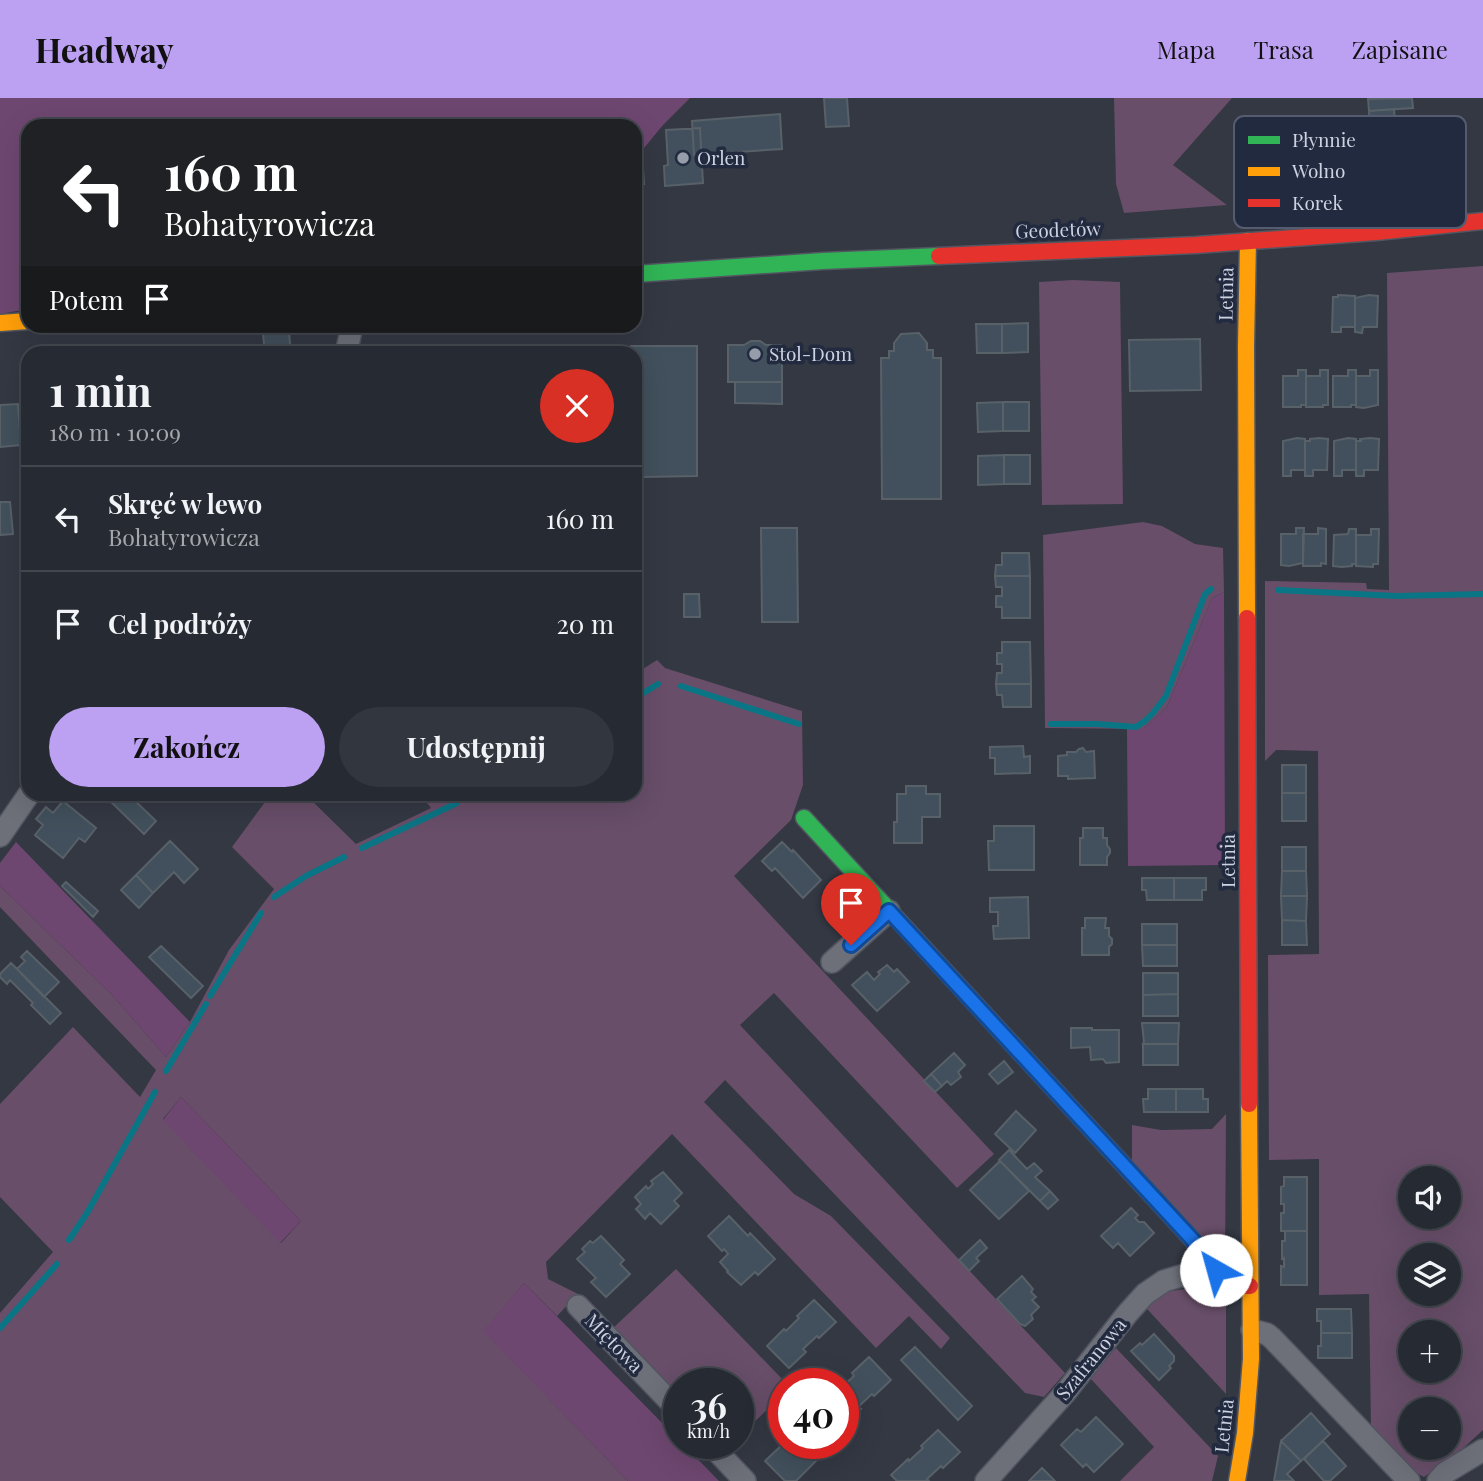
<!DOCTYPE html>
<html lang="pl">
<head>
<meta charset="utf-8">
<style>
	:root { --surface:#262a32; --page:#32363e; --text:#f1f3f6; --muted:#a4a7ac; --line:#42464d; --accent:#bca0f2 }
	body { margin:0; font-family:"Playfair Display",serif; background:var(--page); color:var(--text); height:100vh; display:flex; flex-direction:column; font-size:26px; white-space:nowrap }
	* { box-sizing:border-box; margin:0 }
	p { font-size:23px; color:var(--muted) }
	.icon { flex:none; width:38px; height:38px; fill:none; stroke:currentColor; stroke-width:2; stroke-linecap:round; stroke-linejoin:round }
	.map { position:relative; flex:1; overflow:hidden }
	.side { position:absolute; left:21px; top:248px; width:621px; height:455px; display:flex; flex-direction:column; background:var(--surface); border-radius:21px; box-shadow:0 7px 28px #0002,0 0 0 2px var(--line) }
	.side>* { flex:none }
	.hud { position:absolute; left:21px; top:21px; width:621px; height:214px; border-radius:21px; box-shadow:0 7px 28px #0002,0 0 0 2px var(--line); background:#202124; color:#fff; overflow:hidden }
	.buttons { position:absolute; left:1398px; top:1068px; display:grid; gap:14px }
	.buttons a { display:grid; place-items:center; width:63px; height:63px; border-radius:50%; background:var(--surface); box-shadow:0 7px 28px #0002,0 0 0 2px var(--line); font-size:35px }
	.speed { position:absolute; left:663px; top:1270px; display:flex; gap:14px; font-size:35px; font-weight:700; text-align:center }
	.speed>* { display:grid; place-content:center; width:91px; height:91px; border-radius:50%; background:var(--surface); box-shadow:0 7px 28px #0002,0 0 0 2px var(--line); line-height:1 }
	.speed small { font-size:18px; font-weight:400 }
	.speed .limit { border:10px solid #d22; background:#fff; color:#111 }
	.pin { position:absolute; display:grid; place-items:center; width:60px; height:60px; color:#fff; margin:-72px -30px; border-radius:50% 50% 50% 0; rotate:-45deg; box-shadow:0 0 7px #0007 }
	.pin .icon { rotate:45deg }
	.me { position:absolute; width:77px; margin:-38px; rotate:322deg; stroke-linejoin:round; filter:drop-shadow(0 0 5px #0008) }
	.turn { display:flex; align-items:center; gap:24px; height:147px; padding:0 28px; font-size:32px }
	.turn .icon { width:91px; height:91px; stroke-width:2.5 }
	.turn b { display:block; font-size:49px; line-height:60px }
	.then { display:flex; align-items:center; height:66px; padding:0 28px; background:#0003; gap:14px; font-size:26px }
	.round { display:grid; place-items:center; flex:none; width:74px; height:74px; border-radius:37px; background:var(--page) }
	.headline { display:flex; align-items:center; justify-content:space-between; height:119px; padding:0 28px }
	h1 { font-size:42px; font-weight:700; line-height:52px }
	.primary-button { display:flex; gap:14px; margin-top:auto; padding:14px 28px }
	.primary-button a { flex:1; height:80px; border-radius:42px; background:var(--accent); color:#111; font-size:28px; font-weight:700; line-height:80px; text-align:center }
	.primary-button a+a { background:var(--page); color:var(--text) }
	ul { padding:0; list-style:none }
	li { display:flex; align-items:center; gap:21px; height:105px; padding:0 28px; border-top:2px solid var(--line) }
	li div { flex:1 }
	li b { display:block; font-size:26px }
	li em { font-style:normal }
	header { display:flex; align-items:center; gap:42px; box-sizing:border-box; height:98px; padding:0 35px; background:var(--accent); color:#111 }
	header strong { font-size:33px }
	nav { display:flex; gap:38px; margin-inline-start:auto; font-size:24px }
	.map>svg:first-child { display:block }
	.green { fill:#684e69; fill-rule:evenodd }
	.forest { fill:#6e4770 }
	.lines { fill:none; stroke-linecap:round; stroke-linejoin:round }
	.stream { stroke:#0a7584; stroke-width:6 }
	.building { fill:#41505c; stroke:#586068; stroke-width:2 }
	.street-casing { stroke:#525661; stroke-width:24 }
	.fast-casing { stroke:#525661; stroke-width:19 }
	.slow-casing { stroke:#525661; stroke-width:19 }
	.jam-casing { stroke:#525661; stroke-width:19 }
	.street { stroke:#6d7079; stroke-width:21 }
	.fast { stroke:#30b455; stroke-width:16 }
	.slow { stroke:#ff9f0a; stroke-width:16 }
	.jam { stroke:#e5322d; stroke-width:16 }
	.route-casing { stroke:#114b97; stroke-width:18 }
	.route { stroke:#1a73e8; stroke-width:12 }
	.poi-dot { fill:#979caa; stroke:#222a3f; stroke-width:2.5 }
	.labels { text-anchor:middle; stroke-width:7; stroke-linejoin:round; paint-order:stroke }
	.poi-label { font-size:19px; fill:#cdd2e1; stroke:#222a3f; text-anchor:start }
	.street-label { font-size:19px; fill:#cdd2e1; stroke:#222a3f }
	.key { fill:#222a3f; stroke:#555c70; stroke-width:2 }
	.key-label { font-size:19px; fill:#cdd2e1 }
</style>
</head>
<body>
<header>
<strong>Headway</strong>
<nav><a>Mapa</a><a>Trasa</a><a>Zapisane</a></nav>
</header>
<div class="map">
<svg width="1483" height="1383" viewBox="0 0 1483 1383">
	<rect width="100%" height="100%" fill="#333843"/>
	<path class="green" d="M1114,0H1232L1173,67L1227,107L1124,115L1116,86Z
		M1483,168V1332L1459,1354L1424,1379L1409,1371L1371,1332L1369,1196L1319,1197V1061L1269,1062L1268,857L1319,856L1318,653L1276,652L1265,663V483L1366,485L1367,491L1389,492L1387,175ZM1410,1080H1449V1118H1410ZM1410,1157H1449V1195H1410ZM1410,1234H1449V1272H1410ZM1410,1311H1449V1349H1410Z
		M1073,182L1120,184L1123,406L1042,407L1039,184Z
		M1143,424L1162,428L1195,446L1223,450L1224,494L1212,500L1167,609L1143,631L1045,630L1043,437Z
		M657,562L665,570L802,613L803,687L791,722L734,778L994,1056L957,1090L774,895L740,927L1065,1275L1044,1299L1025,1295L725,982L704,1004L794,1096L831,1118L950,1240L941,1251L909,1218L876,1250L672,1036L546,1164L548,1181L578,1196L557,1218L524,1185L484,1233L628,1383H0V1215L53,1154L0,1099V1006L73,929L140,999L156,972L0,809V788L112,897L166,959L190,924L229,852L274,791L232,749L270,697H306L356,746L431,710L425,702L435,697L635,696V576ZM181,999L301,1123L281,1145L163,1021Z
		M1226,1016L1225,1167L1132,1064V1027L1161,1032L1212,1031Z
		M676,1171L787,1286H784V1295L739,1339L738,1286H679V1301L612,1231Z
		M1185,1191H1226V1296L1148,1212L1143,1209L1158,1195Z
		M1116,1250L1218,1358L1212,1383H1120L1154,1349L1090,1280Z"/>
	<path class="forest" d="M0,0H690L663,27L635,61V28H28V211L0,216Z
		M1224,494L1225,767L1128,768L1127,631H1143L1167,609L1212,500Z
		M16,744L190,924L166,959L112,897L0,788V765Z
		M181,999L301,1123L280,1145L163,1022Z
		M524,1185L679,1342V1346H683L719,1383H628L483,1233Z"/>
	<g class="lines">
		<path class="stream" d="M1278,492L1396,498L1483,496
			M681,588L799,626
			M635,600L658,586
			M1051,626H1097L1136,629L1145,623L1153,615L1166,598L1205,496L1211,491
			M362,750L457,705
			M274,799L306,778L344,759
			M210,898L261,815
			M166,973L206,906
			M69,1142L87,1115L155,994
			M0,1230L57,1166"/>
	</g>
	<path class="building" d="M824,0H847L849,28L826,29Z
		M1412,0L1413,10L1369,13L1368,1Z
		M1394,11L1395,25H1384L1385,32L1370,33L1369,13Z
		M780,16L782,51L694,57L692,23Z
		M700,30L703,85L665,88L664,68L668,67L666,32Z
		M638,70H643L644,86H639Z
		M1338,197L1355,198V229H1341V234H1332L1333,199H1338Z
		M1369,197L1378,198L1377,229H1363L1362,235L1355,234V200Z
		M1028,225V254L1002,255V226Z
		M976,226H1002V255H977Z
		M289,234L291,256H265L263,236Z
		M919,235L927,245V252H933V260H941V401H882L881,260H889V253H894V245L901,236Z
		M1200,241L1201,292L1130,293L1129,242Z
		M751,243H760L766,247H782V284H728V247H744Z
		M555,248V256H501V249Z
		M555,248H581V256H555Z
		M631,248H697V378L643,379L642,264H635V256H631Z
		M501,249V256H447L446,250Z
		M1298,272H1306V307H1301V309H1283V278H1298Z
		M1320,272H1328V307H1323V309H1306V278H1320Z
		M1348,272H1356V307H1351V309H1333V278H1348Z
		M1370,272H1378V307L1364,310L1356,309V278H1370Z
		M735,284H782V306L735,305Z
		M1003,304H1029V333H1003Z
		M1003,304V333L978,334L977,305Z
		M18,306L21,347L0,349V307Z
		M1297,340L1305,341V372H1291V378H1283V343Z
		M1319,340L1328,341L1327,372H1313V378H1305V343H1310V341Z
		M1348,340L1356,341V372H1342V378H1334V343Z
		M1370,340L1379,341L1378,372H1364V378H1356V343H1361L1360,341Z
		M1004,357V386L978,387V358Z
		M1004,357H1030V386H1004Z
		M0,404H10L13,436L0,437Z
		M761,430H797L798,524H762Z
		M1296,430H1304L1303,465L1289,468L1281,467V436H1296Z
		M1318,430L1326,431V466L1321,465V468H1303V436H1318Z
		M1349,431H1356V466H1352V468L1342,469L1333,468L1334,437L1348,436Z
		M1371,431H1379L1378,466H1373V469L1356,468V437H1371Z
		M1002,455H1029L1030,478H995L996,467H1002Z
		M995,478H1030V520H1002V509H996V498H1002V489H996Z
		M684,496H699L700,519H684Z
		M1002,544H1030L1031,586H996L997,575H1002V566H997V555H1002Z
		M996,586H1031V609H1003L1002,597H997Z
		M1023,648L1024,659L1030,658V675L995,676V660H990V649Z
		M1083,650L1086,654L1094,653L1095,680L1068,681V678H1058V658L1067,657V654H1076L1079,651Z
		M1282,667H1306V695H1282Z
		M906,688H926V696H940V719H922V745H894V724H897V696H906Z
		M1282,695H1306V723H1282Z
		M114,696H128L156,723L144,736L109,702Z
		M63,703L96,730L85,744L79,740L63,760L35,737L43,727L36,721L46,709L53,715Z
		M994,728H1034V772H989L988,743H994Z
		M1083,730H1103V740H1107V747L1110,751V755L1107,759V767H1080V740H1083Z
		M170,743L198,771L184,785L174,774L153,795L136,777Z
		M782,744L792,754L793,752L821,782L803,800L775,770L772,773L762,763Z
		M1282,749H1306V773H1282Z
		M1282,773H1306L1307,798H1281Z
		M136,777L153,795L139,810L121,792Z
		M1142,780H1174V802H1147L1146,792H1142Z
		M1174,780H1206V792H1202V802H1174Z
		M66,784L98,813L93,819L62,788Z
		M1281,798H1307L1306,823L1282,822Z
		M1028,799L1029,840L994,841L993,828H998V814H990V800Z
		M1085,820H1106L1105,830H1109V838L1112,841V846L1109,849V857H1082V830H1085Z
		M1282,822L1306,823L1307,847H1282Z
		M1142,826H1177V847H1142Z
		M1142,847H1177V868H1143Z
		M161,848L203,888L191,900L149,859Z
		M27,853L59,884L44,899L17,871L25,863L21,859Z
		M11,865L61,915L50,926L31,907L33,905L10,882L7,886L0,879V876Z
		M887,867L894,874L897,871L909,884L877,913L852,887L867,874L874,882L880,876L878,874Z
		M1143,875H1178V896L1143,897Z
		M1178,896V918H1143V897Z
		M1142,925H1179L1178,946H1142L1144,945Z
		M1071,930H1092V932H1119V964L1106,965L1103,961L1091,962L1090,949L1071,950Z
		M1143,946H1178V967H1143Z
		M954,955L965,967L958,974L961,979L951,987L947,983L942,988L931,976Z
		M1004,963L1013,974L998,986L989,976Z
		M931,976L942,988L935,994L924,983Z
		M1148,991H1176V1014H1144L1143,1001H1148Z
		M1176,991H1203V1001H1208V1014H1176Z
		M1016,1013L1036,1032L1015,1055L995,1036Z
		M1009,1052L1027,1071L1034,1065L1042,1073L1035,1079L1050,1093L1040,1103L999,1062Z
		M1000,1063L1029,1093L999,1121L970,1092Z
		M663,1074L682,1095L674,1103L679,1108L661,1126L650,1115L645,1121L636,1111L641,1106L635,1099L646,1088L648,1091L653,1086L651,1083Z
		M1284,1079H1307V1133H1281V1115H1284V1106H1281V1089L1284,1088Z
		M1050,1093L1058,1102L1048,1111L1040,1103Z
		M1131,1110L1138,1117L1135,1120L1139,1124H1144L1154,1135L1130,1158L1118,1145L1113,1150L1101,1138Z
		M729,1118L748,1138L750,1135L775,1161L758,1177L755,1174L741,1187L727,1174L728,1173L720,1164L728,1156L724,1151L722,1153L708,1138Z
		M1285,1133H1307V1187H1281V1168L1284,1169V1160L1282,1161V1143H1285Z
		M601,1138L624,1162L620,1166L630,1176L606,1199L591,1184L596,1180L577,1161L585,1154L582,1151L590,1143L593,1145Z
		M980,1142L987,1150L976,1160L979,1163L969,1173L959,1162Z
		M1022,1178L1033,1191L1031,1194L1036,1199L1032,1202L1039,1209L1031,1217L1033,1221L1025,1228L1020,1226L997,1201Z
		M814,1202L836,1224L819,1240L817,1238L803,1251L806,1254L789,1270L767,1248L784,1231L786,1233L799,1220L797,1218Z
		M1317,1211H1351L1352,1235H1321V1223H1317Z
		M1321,1235H1352V1260H1318V1248H1321Z
		M1154,1236L1174,1258V1263L1169,1268L1171,1270L1159,1282L1131,1253L1140,1245L1142,1247Z
		M915,1249L972,1308L958,1322L901,1262Z
		M869,1259L891,1282L874,1298L872,1296L858,1309L861,1311L844,1327V1287L854,1278L852,1275Z
		M1311,1315L1330,1336L1301,1363L1281,1343Z
		M1096,1319L1123,1346L1094,1374L1086,1366L1083,1369L1061,1347L1077,1331L1081,1334Z
		M938,1332L960,1354L943,1370L941,1368L927,1381L929,1383H897L891,1377L908,1361L909,1363L923,1350L921,1348Z
		M1281,1343L1301,1363L1287,1376L1294,1383H1274Z
		M1323,1343L1346,1368L1330,1383H1324L1304,1361Z
		M783,1346L787,1350L792,1346H802L817,1362L796,1383H785L765,1363Z
		M1042,1370L1055,1383H1029Z"/>
	<g class="lines">
		<g class="street-casing">
			<path id="street" d="M346,256L352,228
				M0,738L29,696
				M832,864L889,813
				M578,1208L679,1313
				M1252,1232L1267,1236L1272,1240L1409,1383
				M710,1346L745,1383
				M986,1383L1065,1295L1127,1216L1145,1196L1164,1183L1187,1176L1216,1172
				M1438,1383L1445,1375L1483,1352"/>
		</g>
		<g class="fast-casing">
			<path id="fast" d="M635,176L823,163L939,158
				M804,720L1013,947"/>
		</g>
		<g class="slow-casing">
			<path id="slow" d="M0,225L28,223
				M1247,520L1246,248L1248,143
				M1237,1383L1245,1335L1251,1261L1249,1006"/>
		</g>
		<g class="jam-casing">
			<path id="jam" d="M939,158L1196,147L1376,134L1483,123
				M1247,520L1249,1006
				M1013,947L1191,1140C1206,1161 1221,1189 1250,1188"/>
		</g>
		<use href="#street" class="street"/>
		<use href="#fast" class="fast"/>
		<use href="#slow" class="slow"/>
		<use href="#jam" class="jam"/>
	</g>
	<g class="lines">
		<g class="route-casing">
			<path id="route" d="M851,847L889,813L1191,1140L1216,1172"/>
		</g>
		<use href="#route" class="route"/>
	</g>
	<g class="poi-dot">
		<circle cx="683" cy="60" r="7"/>
		<circle cx="755" cy="256" r="7"/>
	</g>
	<g class="labels">
		<g class="poi-label">
			<text x="697" y="67">Orlen</text>
			<text x="769" y="263">Stol-Dom</text>
		</g>
		<g class="street-label">
			<text transform="translate(1058 132) rotate(-2)" y="7">Geodetów</text>
			<text transform="translate(1226 196) rotate(-89)" y="7">Letnia</text>
			<text transform="translate(1228 763) rotate(-90)" y="7">Letnia</text>
			<text transform="translate(614 1245) rotate(46)" y="7">Miętowa</text>
			<text transform="translate(1091 1261) rotate(-51)" y="7">Szafranowa</text>
			<text transform="translate(1224 1328) rotate(-84)" y="7">Letnia</text>
		</g>
	</g>
	<rect x="1234" y="18" width="232" height="112" rx="10" class="key"/>
	<rect x="1248" y="38" width="32" height="8" fill="#30b455"/>
	<rect x="1248" y="69" width="32" height="9" fill="#ff9f0a"/>
	<rect x="1248" y="101" width="32" height="8" fill="#e5322d"/>
	<g class="key-label">
		<text x="1292" y="49">Płynnie</text>
		<text x="1292" y="80">Wolno</text>
		<text x="1292" y="112">Korek</text>
	</g>
</svg>
<div class="buttons">
<a><svg class="icon" aria-label="sound" viewBox="0 0 24 24"><path d="M4 9h4l5-4v14l-5-4H4zM17 9q2 3 0 6"/></svg></a>
<a><svg class="icon" aria-label="layers" viewBox="0 0 24 24"><path d="M12 4l9 5-9 5-9-5zM3 14l9 5 9-5"/></svg></a>
<a>+</a>
<a>−</a>
</div>
<div class="speed"><div>36<small>km/h</small></div><div class="limit">40</div></div>
<div class="pin" style="left:851px;top:847px;background:#d93025"><svg class="icon" aria-label="arrive" viewBox="0 0 24 24"><path d="M6 21V4h12l-3 4 3 4H6"/></svg></div>
<svg class="me" style="left:1216px;top:1172px" viewBox="-20 -20 40 40"><circle r="19" fill="#fff"/><path d="M0-13L10 11 0 6-10 11z" fill="#1a73e8"/></svg>
<div class="hud">
<div class="turn"><svg class="icon" aria-label="left" viewBox="0 0 24 24"><path d="M17 20v-9H6M10 6l-5 5 5 5"/></svg><div><b>160 m</b>Bohatyrowicza</div></div>
<div class="then">Potem<svg class="icon" aria-label="arrive" viewBox="0 0 24 24"><path d="M6 21V4h12l-3 4 3 4H6"/></svg></div>
</div>
<section class="side">
<div class="headline"><div><h1>1 min</h1><p>180 m · 10:09</p></div><a class="round" style="background:#d93025;color:#fff"><svg class="icon" aria-label="close" viewBox="0 0 24 24"><path d="M6 6l12 12M18 6L6 18"/></svg></a></div>
<ul>
<li><svg class="icon" aria-label="left" viewBox="0 0 24 24"><path d="M17 20v-9H6M10 6l-5 5 5 5"/></svg><div><b>Skręć w lewo</b><p>Bohatyrowicza</p></div><em>160 m</em></li>
<li><svg class="icon" aria-label="arrive" viewBox="0 0 24 24"><path d="M6 21V4h12l-3 4 3 4H6"/></svg><div><b>Cel podróży</b></div><em>20 m</em></li>
</ul>
<div class="primary-button"><a>Zakończ</a><a>Udostępnij</a></div>
</section>
</div>
</body>
</html>
